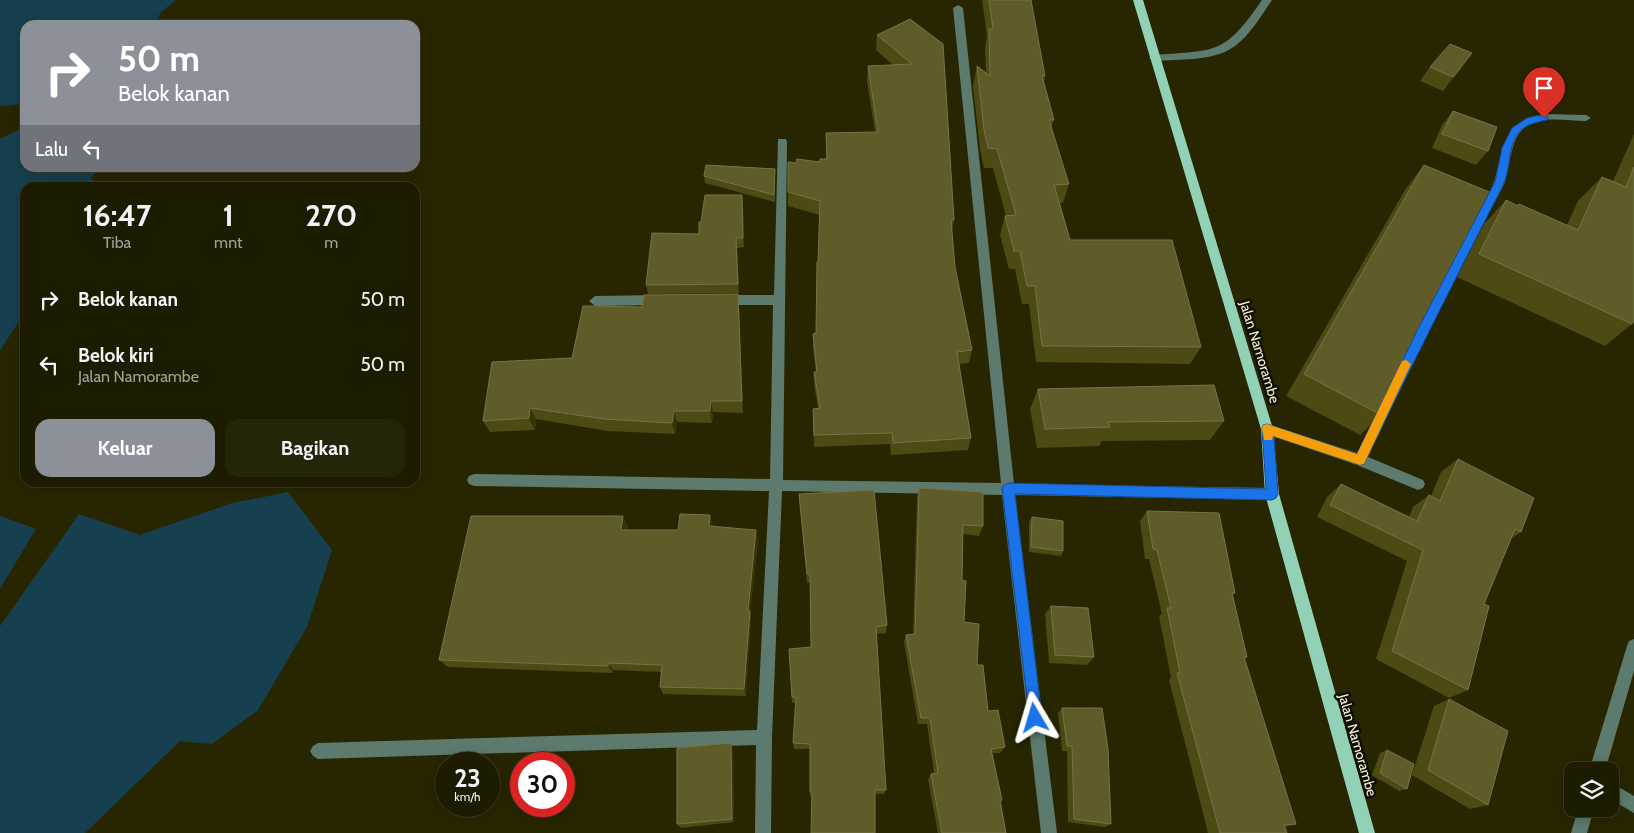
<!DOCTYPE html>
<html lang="id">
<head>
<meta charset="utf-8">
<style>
	:root { --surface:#1e1c00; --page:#26250a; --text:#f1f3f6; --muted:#a1a199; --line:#3c3a22; --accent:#8c9099 }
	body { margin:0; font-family:Cabin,sans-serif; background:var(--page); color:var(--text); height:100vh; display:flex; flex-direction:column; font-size:19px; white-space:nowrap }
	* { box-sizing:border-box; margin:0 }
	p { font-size:16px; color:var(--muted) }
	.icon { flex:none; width:28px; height:28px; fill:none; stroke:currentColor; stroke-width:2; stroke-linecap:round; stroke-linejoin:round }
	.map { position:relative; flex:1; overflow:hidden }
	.drawer { position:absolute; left:20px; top:182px; width:400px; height:305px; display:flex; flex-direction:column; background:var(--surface); border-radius:15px; box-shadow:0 2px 12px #0003,0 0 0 1px var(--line) }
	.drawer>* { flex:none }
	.guide { position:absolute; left:20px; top:20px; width:400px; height:152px; border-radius:15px; box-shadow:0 2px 12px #0003,0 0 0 1px var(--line); background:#8c9099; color:#fff; overflow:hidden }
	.tools { position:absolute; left:1564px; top:762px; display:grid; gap:10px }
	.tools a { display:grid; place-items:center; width:55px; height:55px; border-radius:10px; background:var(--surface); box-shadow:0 2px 12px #0003,0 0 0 1px var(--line); font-size:25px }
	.speed { position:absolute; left:435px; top:752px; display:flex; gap:10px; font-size:25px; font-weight:700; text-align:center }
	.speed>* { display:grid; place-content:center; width:65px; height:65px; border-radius:50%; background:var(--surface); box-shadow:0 2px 12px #0003,0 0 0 1px var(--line); line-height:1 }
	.speed small { font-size:12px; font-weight:400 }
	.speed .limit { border:8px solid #d22; background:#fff; color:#111 }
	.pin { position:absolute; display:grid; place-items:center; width:42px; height:42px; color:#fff; margin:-51px -21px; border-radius:50% 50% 50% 0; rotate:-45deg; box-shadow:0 0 5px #0007 }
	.pin .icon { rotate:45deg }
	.me { position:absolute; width:55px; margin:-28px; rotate:353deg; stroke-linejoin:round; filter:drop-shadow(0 0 4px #0008) }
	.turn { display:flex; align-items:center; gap:18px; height:105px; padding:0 15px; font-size:22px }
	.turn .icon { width:65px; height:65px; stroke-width:2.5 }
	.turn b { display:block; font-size:35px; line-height:42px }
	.then { display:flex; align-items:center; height:48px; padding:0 15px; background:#0003; gap:10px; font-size:19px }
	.eta { display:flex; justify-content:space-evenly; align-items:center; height:85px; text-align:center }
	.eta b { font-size:30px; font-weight:800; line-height:35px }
	.cta { display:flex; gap:10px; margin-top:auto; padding:10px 15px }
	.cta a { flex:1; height:58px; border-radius:15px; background:var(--accent); color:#fff; font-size:20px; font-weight:800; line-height:58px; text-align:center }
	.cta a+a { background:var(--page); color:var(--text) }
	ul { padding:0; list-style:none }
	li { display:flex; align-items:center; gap:15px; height:65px; padding:0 15px }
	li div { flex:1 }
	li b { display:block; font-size:19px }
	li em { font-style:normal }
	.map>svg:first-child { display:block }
	.water { fill:#164050 }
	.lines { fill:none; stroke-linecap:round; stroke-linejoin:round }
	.minor { fill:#5c7a6d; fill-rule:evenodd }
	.major { fill:#91d1b6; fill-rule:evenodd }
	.wall { fill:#4d4a14 }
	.shaded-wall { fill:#363403 }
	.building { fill:#5f5c29; stroke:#777445 }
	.route { fill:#1a73e8; stroke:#114b97 }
	.slow { fill:#f59e0b }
	.labels { text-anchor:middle; stroke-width:5; stroke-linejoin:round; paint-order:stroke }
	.street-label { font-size:14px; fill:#f6f5db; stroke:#100e00 }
</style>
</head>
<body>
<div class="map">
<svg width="1634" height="833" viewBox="0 0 1634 833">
	<rect width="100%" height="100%" fill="#282600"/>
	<path class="water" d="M0,0H176L160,13L157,25H25V104L0,106Z
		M25,127V168H103L90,178L103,187L25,188V313L0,350V139Z
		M288,492L332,550L307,627L258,710L212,744L180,741L85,833H0V626L79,514L140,535L232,503Z
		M0,516L36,529L0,589Z"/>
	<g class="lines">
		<path class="minor" d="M1262,0H1272C1261,16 1250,35 1235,46C1213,62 1179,59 1154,61L1149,58L1154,55C1218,50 1224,55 1262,0Z
			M958,5L963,8L1014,484L1272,488L1277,490L1279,494L1277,498L1272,500L1015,495L1057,833H1041L1002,495L782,491L772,737L771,833H755L756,745L318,759L313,756L310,751L313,746L318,743L757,730L769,491L474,486L469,484L467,480L469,476L474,474L770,479L773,305H722L716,300L722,295H774L778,139H786L787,142L783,480L1001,483L953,8Z
			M1544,114L1586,115L1591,118L1586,121C1570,121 1551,117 1535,122C1509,130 1512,161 1505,182C1501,192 1495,201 1490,210H1482L1481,207C1486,198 1492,189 1495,179C1505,145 1503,122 1544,114Z
			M659,295L665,300L659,305L595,306L589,301L595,296Z
			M1396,381L1400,382L1402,386L1368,457L1423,480L1425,484L1423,488L1418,490L1357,465L1263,433L1261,429L1263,425L1267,424L1357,453L1392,382Z
			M1634,639V671L1605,771H1589L1627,646L1629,641Z
			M1610,782L1634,796V813L1610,799Z
			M1578,809H1594L1587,833H1571Z"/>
		<path class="major" d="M1133,0H1143L1273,429L1279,494L1375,833H1359L1265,494L1261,429Z"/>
	</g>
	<path class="wall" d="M982,0H1031L1045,76L1044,82L1054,120L1051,128L1069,184L1063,203H1060L1070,240L1201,347L1190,364L1036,362L1029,304H1022L1015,269H1009L1000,235L1005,216H1006L993,168H984L980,149L973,86L977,66L986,73L985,49L987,35Z
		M910,19L954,220L952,231L955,267L972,350L969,363L959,364L971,438L968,450L891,455L890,444L814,447L813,409L818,408L814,384V372H816L813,347V334L816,333L820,215L788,206V192L796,163L820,162L826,159V133L875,132L867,81L868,66L893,65L876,50L877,35Z
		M1430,67L1462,68L1443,91L1420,81Z
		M1453,111L1488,151L1476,165L1432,148L1442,125Z
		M1634,134V320L1632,324L1605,346L1457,277L1484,224L1506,200L1517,205L1519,204L1567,225L1578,201L1602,177L1613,181Z
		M1424,165L1381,415L1360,435L1286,396L1405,190Z
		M775,169V202L705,183L704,176Z
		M743,205L744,247L737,248L739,293L648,294L646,285L699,234L701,222Z
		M642,307H739L743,413L713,412L712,423L677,422L675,434L608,431L536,419L535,430L490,432L483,421L572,358Z
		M1038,389L1224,421L1210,440L1102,441L1099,446L1037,448L1030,409Z
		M1458,459L1521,532L1511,539L1484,604L1468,690L1449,698L1376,659L1407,561L1317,517L1327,497L1341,484L1409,517L1413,507L1429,495L1431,496L1441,472Z
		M919,488L983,526L979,536L963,534L962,580L964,622L977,665L988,711L1005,747L1000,753H992L1002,800L1001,802L1006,833H938L928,779L931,774L934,773L927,724H918L904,642L906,635L913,634L917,498Z
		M799,494L887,625L886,633L876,634L886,790L884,794L810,796V749H794L793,743L796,703H792L789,649L811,647L810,582L807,583Z
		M1147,511L1235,593L1232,596L1247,657L1245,659L1296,824L1285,827L1287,833H1208L1169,680L1171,678L1159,616L1162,614L1149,559H1145L1140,521Z
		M1032,517L1063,551L1061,556L1029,552V522Z
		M713,525V527L758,540L750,613L751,620L746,696L663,694L660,687L661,672L613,670V673L448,667L439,660L628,526L627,530H678Z
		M1051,606L1094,657L1087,665L1049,663L1045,614Z
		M1449,699L1488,805L1470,809L1412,775L1434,706Z
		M1062,708L1111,824L1105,827L1068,822L1067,751H1062L1058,713Z
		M733,749L734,822L681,828L677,824Z
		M1387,750L1407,789L1399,791L1372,775L1380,753Z"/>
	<path class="shaded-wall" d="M1472,53L1462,68L1443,91L1453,77Z
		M742,195L743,205L744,247L743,238Z
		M736,238L737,248L739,293L738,284Z
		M738,294L739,307L743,413L742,401Z
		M711,401L713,412L712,423L710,411Z
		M530,408L536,419L535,430L529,418Z
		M674,411L677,422L675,434L672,423Z
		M710,515L713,525L712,536L709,526Z
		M623,516L628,526L626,539L621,530Z
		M756,530L758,540L750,613L751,620L746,696L744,689L748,611Z
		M608,663L613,670V673L608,666Z
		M731,743L733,749L734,822L732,819Z"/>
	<path class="building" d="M989,0H1031L1045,76H1042L1054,120H1049L1069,184L1054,185L1070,240H1172L1201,347L1042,346L1035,286H1027L1020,251H1014L1005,216L1016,215L997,149L988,148L984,130L977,66L990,76L989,29H993Z
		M910,19L943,44L954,220H951L955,267L972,350L957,352L971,438L893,443L892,433L814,435L813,409L820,408L814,372H817L813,334L816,333L817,262H818L820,201L788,192V162L796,163L797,159L820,162V159H827L826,133L878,132L868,66L912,64L877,35Z
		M1450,44L1472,53L1453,77L1430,67Z
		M1453,111L1497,127L1488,151L1442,134Z
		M706,165L775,169L774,195L704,176Z
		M1424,165L1494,194L1381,415L1304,374Z
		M1634,167V320L1632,324L1479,254L1506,200L1518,206L1519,204L1578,230L1602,177L1626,187Z
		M705,195H742L743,238H736L738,284L646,285L652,233L699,234V222H701Z
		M738,294L742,401H711L710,411H674L672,423L604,419L530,408L529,418L483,421L492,362L572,358L583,306L642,307L644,295Z
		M1214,385L1224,421L1108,422L1110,427L1045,429L1038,389Z
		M1458,459L1534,498L1521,532L1515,529L1484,604L1489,606L1468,690L1392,651L1423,550L1330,505L1341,484L1417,521L1429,495L1440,501Z
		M919,488L983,492V526L963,525L962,580L966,581L964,622L979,624L977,665H983L988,711L998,710L1005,747L991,749L1002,800L1000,801L1006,833H942L931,774L938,773L930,718H921L906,635L915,634Z
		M874,490L887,625L876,627L886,790H875V833H811L812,792H810V744L793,743L796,697H792L789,649L811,647L810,574H807L799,494Z
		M1147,511L1219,513L1235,593H1232L1247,657H1244L1296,824L1284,825L1287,833H1220L1177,673H1180L1167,608H1171L1157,550L1153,549Z
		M680,514L710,515L709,526L756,530L748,611H750L744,689L660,687L662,665L608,663V666L439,660L471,516H623L621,530H678Z
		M1032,517L1063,521V551L1031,547Z
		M1051,606L1088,608L1094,657L1055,655Z
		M1449,699L1508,731L1488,805L1428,770Z
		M1062,708H1102L1108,749L1111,824L1074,819L1072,746H1067Z
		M731,743L732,819L677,824V748Z
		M1387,750L1414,764L1407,789L1380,773Z"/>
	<path class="route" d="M1544,114L1548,118L1547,120C1538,122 1526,124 1519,132C1507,147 1511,169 1503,185C1456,278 1409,370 1364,464L1360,465L1274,436L1278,494L1276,498L1272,500L1015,494L1042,718L1040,723L1035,725L1030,723L1002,488L1004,485L1008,483L1266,489L1262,429L1263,425L1267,424L1357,454L1418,329L1495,182L1502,148L1512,128L1527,118Z"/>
	<path class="slow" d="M1406,360L1411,364L1364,464L1360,465L1273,436L1272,440H1264L1262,429L1263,425L1267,424L1357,454L1402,361Z"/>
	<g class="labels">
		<g class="street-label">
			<text transform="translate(1260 352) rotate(73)" y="5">Jalan Namorambe</text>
			<text transform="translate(1358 745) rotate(74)" y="5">Jalan Namorambe</text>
		</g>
	</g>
</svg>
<div class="tools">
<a><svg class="icon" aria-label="layers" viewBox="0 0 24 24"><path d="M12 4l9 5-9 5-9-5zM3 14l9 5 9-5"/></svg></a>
</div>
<div class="speed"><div>23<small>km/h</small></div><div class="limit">30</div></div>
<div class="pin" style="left:1544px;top:118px;background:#d93025"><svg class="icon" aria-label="arrive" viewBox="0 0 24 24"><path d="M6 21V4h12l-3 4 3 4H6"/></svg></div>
<svg class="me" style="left:1035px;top:718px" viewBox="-20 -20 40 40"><path d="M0-17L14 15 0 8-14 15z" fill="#1a73e8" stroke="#fff" stroke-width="4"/></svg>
<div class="guide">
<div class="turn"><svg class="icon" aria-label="right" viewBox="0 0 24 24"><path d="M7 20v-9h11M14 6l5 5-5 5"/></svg><div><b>50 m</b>Belok kanan</div></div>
<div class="then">Lalu<svg class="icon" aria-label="left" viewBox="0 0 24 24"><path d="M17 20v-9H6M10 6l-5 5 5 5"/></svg></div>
</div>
<section class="drawer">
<div class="eta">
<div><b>16:47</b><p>Tiba</p></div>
<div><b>1</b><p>mnt</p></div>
<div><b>270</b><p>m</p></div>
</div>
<ul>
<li><svg class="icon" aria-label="right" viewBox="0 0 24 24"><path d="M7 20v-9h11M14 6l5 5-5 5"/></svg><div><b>Belok kanan</b></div><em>50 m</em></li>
<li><svg class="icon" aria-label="left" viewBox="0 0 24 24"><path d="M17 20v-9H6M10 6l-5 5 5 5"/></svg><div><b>Belok kiri</b><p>Jalan Namorambe</p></div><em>50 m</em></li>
</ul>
<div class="cta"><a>Keluar</a><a>Bagikan</a></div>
</section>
</div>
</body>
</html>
